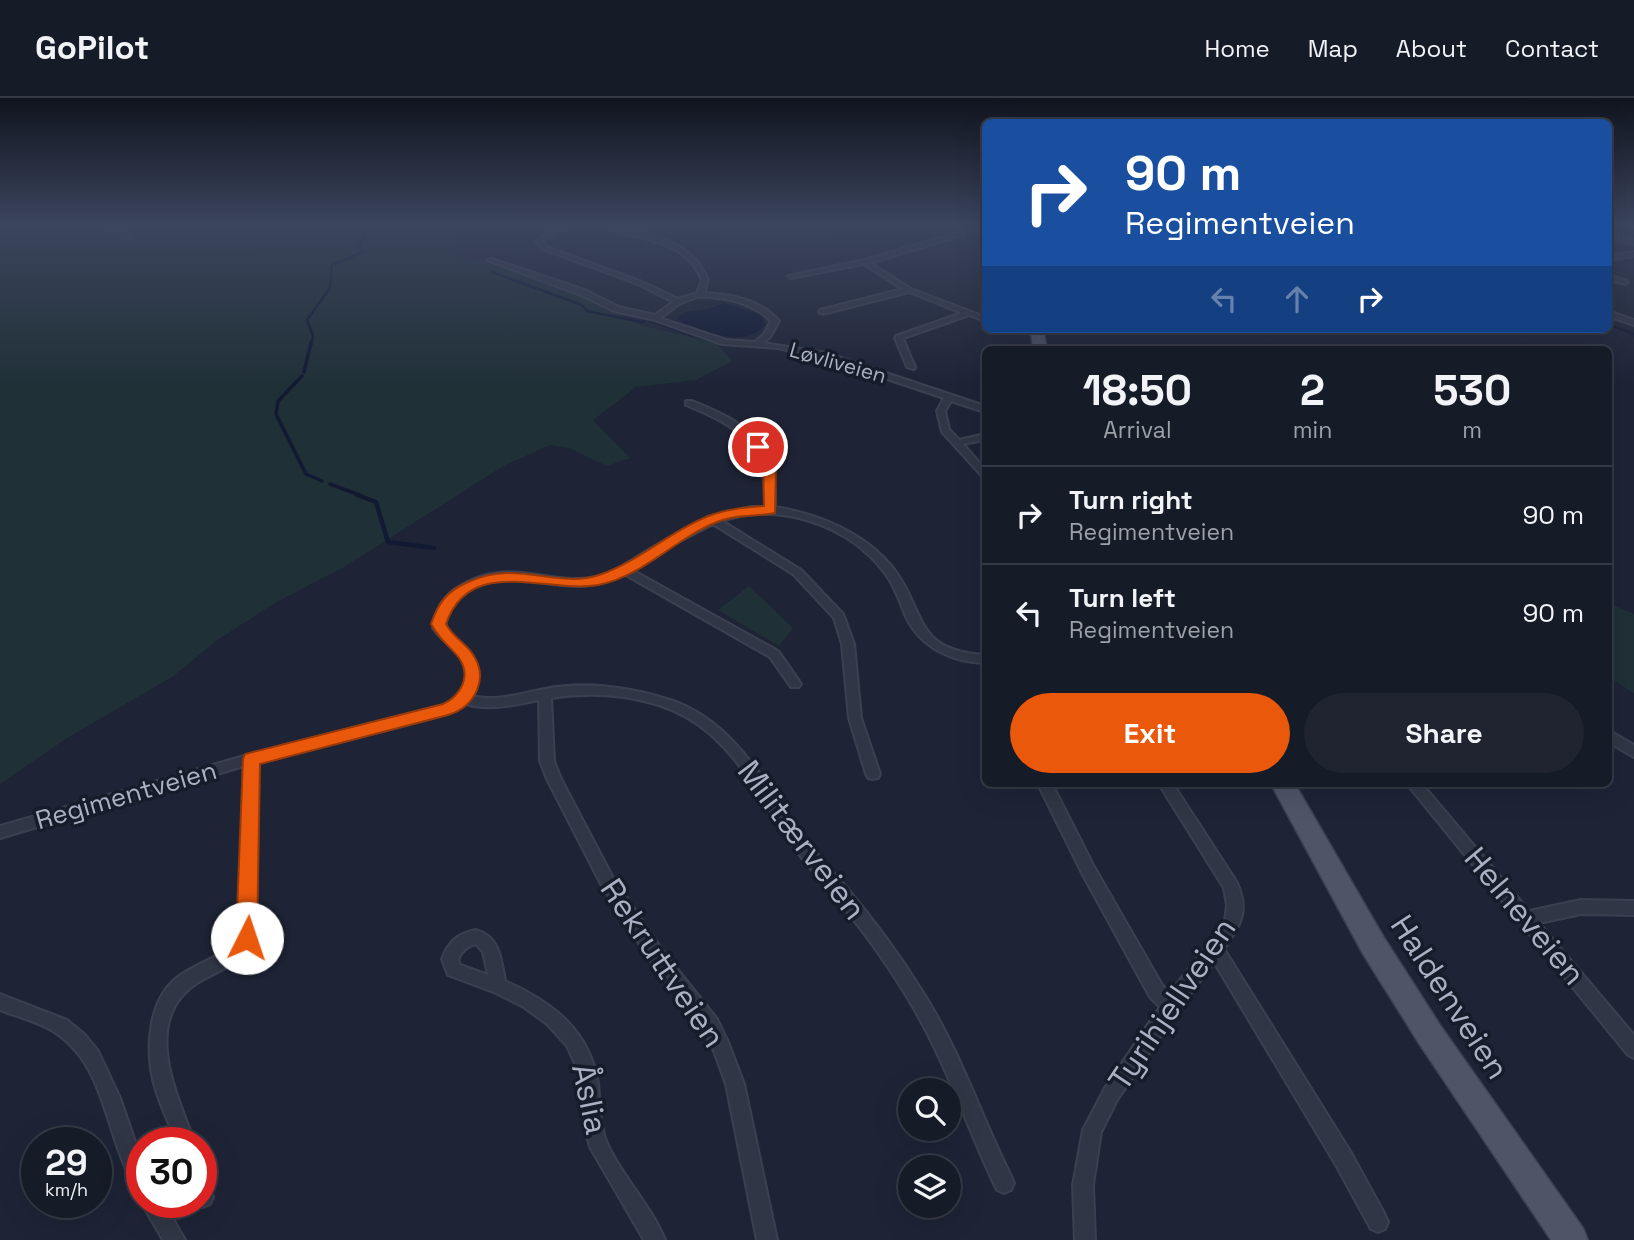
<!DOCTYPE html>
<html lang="en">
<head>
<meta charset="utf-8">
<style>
	:root { --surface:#161b28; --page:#1f2430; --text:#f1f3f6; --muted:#9ea1a8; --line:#353945; --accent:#ea580c }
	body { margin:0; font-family:"Space Grotesk",sans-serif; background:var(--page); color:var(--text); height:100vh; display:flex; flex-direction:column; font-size:26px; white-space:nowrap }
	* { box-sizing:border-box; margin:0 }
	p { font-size:23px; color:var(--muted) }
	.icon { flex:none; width:38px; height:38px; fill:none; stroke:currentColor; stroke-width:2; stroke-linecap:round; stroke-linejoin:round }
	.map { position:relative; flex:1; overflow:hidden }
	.details { position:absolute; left:982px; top:248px; width:630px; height:441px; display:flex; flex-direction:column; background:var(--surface); border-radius:10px; box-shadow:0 7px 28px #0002,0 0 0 2px var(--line) }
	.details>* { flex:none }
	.hud { position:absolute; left:982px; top:21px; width:630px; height:214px; border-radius:10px; box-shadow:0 7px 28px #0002,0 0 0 2px var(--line); background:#1a4fa0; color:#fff; overflow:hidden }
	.tools { position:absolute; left:898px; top:980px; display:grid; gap:14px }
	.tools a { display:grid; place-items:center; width:63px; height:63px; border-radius:50%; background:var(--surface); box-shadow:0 7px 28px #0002,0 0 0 2px var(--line); font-size:35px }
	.speed { position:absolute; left:21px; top:1029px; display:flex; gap:14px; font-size:35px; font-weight:700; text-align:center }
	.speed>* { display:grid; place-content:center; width:91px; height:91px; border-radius:50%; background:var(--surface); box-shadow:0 7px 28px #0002,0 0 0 2px var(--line); line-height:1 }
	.speed small { font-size:18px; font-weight:400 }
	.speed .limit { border:10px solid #d22; background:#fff; color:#111 }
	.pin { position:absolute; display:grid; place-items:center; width:60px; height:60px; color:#fff; margin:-30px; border:4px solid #fff; border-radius:50%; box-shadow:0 2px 7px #0007 }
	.me { position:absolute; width:77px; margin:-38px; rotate:4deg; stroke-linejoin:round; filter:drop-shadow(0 0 5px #0008) }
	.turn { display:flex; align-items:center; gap:24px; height:147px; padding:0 28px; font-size:32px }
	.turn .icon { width:91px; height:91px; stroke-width:2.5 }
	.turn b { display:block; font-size:49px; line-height:60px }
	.lanes { display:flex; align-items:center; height:66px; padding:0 28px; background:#0003; justify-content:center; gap:35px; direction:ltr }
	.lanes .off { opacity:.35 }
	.eta { display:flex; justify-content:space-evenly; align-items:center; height:119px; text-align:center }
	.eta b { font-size:42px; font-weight:800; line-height:49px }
	.button { display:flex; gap:14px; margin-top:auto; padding:14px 28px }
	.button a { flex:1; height:80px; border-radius:42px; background:var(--accent); color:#fff; font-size:28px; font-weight:800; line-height:80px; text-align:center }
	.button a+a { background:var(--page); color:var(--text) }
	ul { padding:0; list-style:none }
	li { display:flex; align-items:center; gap:21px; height:98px; padding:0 28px; border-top:2px solid var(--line) }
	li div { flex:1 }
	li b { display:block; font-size:26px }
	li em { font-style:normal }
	header { display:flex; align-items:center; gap:42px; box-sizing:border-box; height:98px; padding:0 35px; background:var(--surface); border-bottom:2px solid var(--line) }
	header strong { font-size:33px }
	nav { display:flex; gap:38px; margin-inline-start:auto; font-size:24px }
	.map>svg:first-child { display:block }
	.green { fill:#203037 }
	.water { fill:#121a33 }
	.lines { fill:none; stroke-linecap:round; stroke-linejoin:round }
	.stream-far2 { stroke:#121a33; stroke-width:2.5 }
	.stream-far1 { stroke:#121a33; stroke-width:3.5 }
	.stream { stroke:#121a33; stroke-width:4.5 }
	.street-casing { stroke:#3b4050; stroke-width:4 }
	.primary-casing { stroke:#3b4050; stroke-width:3 }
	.highway-casing { stroke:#393e4e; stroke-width:3 }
	.street { fill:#313646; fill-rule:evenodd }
	.primary { fill:#4f5567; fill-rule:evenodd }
	.highway { fill:#6d664e; fill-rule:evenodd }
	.route { fill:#ea580c; stroke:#983908; stroke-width:2 }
	.labels { text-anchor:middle; stroke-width:7; stroke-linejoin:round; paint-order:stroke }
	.far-street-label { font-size:21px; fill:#abb0c4; stroke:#171c2a }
	.street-label { font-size:26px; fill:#abb0c4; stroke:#171c2a }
	.near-street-label { font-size:32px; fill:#abb0c4; stroke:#171c2a }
</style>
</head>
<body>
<header>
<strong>GoPilot</strong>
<nav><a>Home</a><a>Map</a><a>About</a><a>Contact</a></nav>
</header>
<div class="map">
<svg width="1634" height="1142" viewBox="0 0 1634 1142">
	<rect width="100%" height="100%" fill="#1e2436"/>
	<path class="green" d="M0,127H490L492,135L455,139L458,159L529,170L642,228L716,245L732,263L696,282L636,289L593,322L630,360L607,368L569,350L550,347L505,367L344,469L273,506L216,543L172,579L67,640L0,686Z
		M684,127H889C861,134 833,142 804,143C779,144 752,138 728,146L721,140L722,138L695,134L699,131Z
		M749,488L793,530L779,548L718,512Z
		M1608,505L1634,516V595L1608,579Z"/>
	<path class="water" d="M724,205L762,217L765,227C742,251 711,234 683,225L677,220L686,214L708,211Z"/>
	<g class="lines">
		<path class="stream-far2" d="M492,174L582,207L587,213L641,224L648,222L704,241
			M1608,226L1634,236
			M311,247L313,238L307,222L330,190L332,167L363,154L359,147L364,140L366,127"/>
		<path class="stream-far1" d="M304,274L311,245
			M302,278L278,303L276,316L306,376L322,383
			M330,386L362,398"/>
		<path class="stream" d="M357,397L376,404L388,444L434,450"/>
		<g class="street-casing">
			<path id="street" d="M102,127H109L132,140L127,141Z
				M569,127H578L555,134L543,144L547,149L642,184L678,201L697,195L702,182C682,136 637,145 600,127H609C649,136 691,141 708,182L704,195C731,196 761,202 779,223L770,239L763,245L826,255L985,308V314L951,303L945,313L949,331L959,342L985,336V342L963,346L985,371V379L982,378L942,334L937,313L944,300L821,259L778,250L722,246L655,222L614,213L581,197L487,162L492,161L587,193L619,209L655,217L673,204L638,186L543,151L536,144L551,132ZM697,199C723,198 752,204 771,223L764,236L755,244L726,242L662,221V219L679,206Z
				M985,127V130L870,165L911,191L985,219V223L969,217L906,239L903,241L915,269L914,271L907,269L895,240L896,238L962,215L909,194L823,216L819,214L820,212L903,191L864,166L791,180L788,178L864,162Z
				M1608,135L1634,143V147L1608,139Z
				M1634,154V158L1608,162V158Z
				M1608,177L1627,183L1628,184L1625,186L1608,181Z
				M1608,213L1634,222V227L1608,218Z
				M1007,231H1026L1041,235L1037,237Z
				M686,303H692C747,325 778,345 775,409C819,416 865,435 893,470C927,514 912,552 985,557V565C952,564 921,550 906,519C900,504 895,488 885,475C849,427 779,403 722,423L801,472L843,516L854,546L861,620L880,676L878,680L873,681L868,680L866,676L849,620L842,546L834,520L793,476L713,426L674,446L632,472L778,553L799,583L801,586L799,589H791L770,559L624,476C611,483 597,487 582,488C542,489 504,470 466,494C452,503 447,513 445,530C465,552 490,564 472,598C497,604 521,595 545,591C585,583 631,589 670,602C735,623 767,689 804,740C817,758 832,772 846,789C874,822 901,859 924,896C960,953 981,1018 1011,1078L1014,1085L1011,1092L1004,1095L997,1092C968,1032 947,967 913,909C891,871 865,835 837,801C823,783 806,767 793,748C762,703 735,646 686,619C646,597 595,593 551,600L554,663L561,681L612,778L662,852L717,921L728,944L744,986L777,1142H757L726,986L714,953L705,933L650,862L602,788L547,681L540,663L539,602C514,607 490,613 466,606L448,616L258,665L254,842C245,863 223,871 204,881C138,916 175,993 195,1045H177C170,1026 160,1008 155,989C145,954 147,901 179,878C199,864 223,859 238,840L244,668L0,740V728L251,656L444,607C465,596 474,574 457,555C449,546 440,540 433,530C435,513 442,500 457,490C510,454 554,493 603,477C618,472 631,463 645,454C665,442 685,431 706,422L707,419L751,409H765C768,346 739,329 686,307Z
				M1608,632L1634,647V659L1608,644Z
				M1038,686H1052L1093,767L1162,887L1170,895L1225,824L1227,807L1224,790L1159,686H1173L1236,783C1250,812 1241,827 1224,851L1350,1053L1385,1117L1388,1124L1385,1131L1378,1134L1371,1131L1336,1067L1214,864L1177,914L1117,1002L1101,1034L1093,1087L1095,1142H1075L1073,1087L1083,1032L1105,990L1160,909L1150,899L1083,777Z
				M1407,686H1422L1529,813L1581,802L1634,803V817L1581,816L1539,825L1634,937V960L1628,957Z
				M476,832C500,839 501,861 505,883C552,904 590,932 598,986C600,1005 599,1027 607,1045C622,1079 651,1107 665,1142H644L590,1049L585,1030L577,970L567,948L547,926L522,908L496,895L448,877L442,861C449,843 457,836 476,832ZM476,846L483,854L488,877L460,867L458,861C462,853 467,848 476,846Z
				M0,896L67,922L84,936L98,953L120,1000L142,1064V1096L135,1093C128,1076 121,1060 115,1042C102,1002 92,959 56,935C40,924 18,919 0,912Z
				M201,1078L208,1081L213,1099L210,1106L203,1109L195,1104H201Z
				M142,1103V1104H163L185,1142H163L141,1104Z"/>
		</g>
		<g class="primary-casing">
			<path id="primary" d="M1031,231H1043L1047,252H1033Z
				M1271,686H1295L1383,838L1440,927L1583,1130L1588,1142H1551L1420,947L1363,856Z"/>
		</g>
		<g class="highway-casing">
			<path id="highway" d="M1626,127H1634V130L1628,129Z"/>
		</g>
		<use href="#street" class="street"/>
		<use href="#primary" class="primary"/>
		<use href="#highway" class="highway"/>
	</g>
	<linearGradient id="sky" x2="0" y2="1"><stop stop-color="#10141e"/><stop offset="0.44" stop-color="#3b455d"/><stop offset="1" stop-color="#3b455d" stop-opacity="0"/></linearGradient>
	<rect width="1634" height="287" fill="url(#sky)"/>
	<path class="route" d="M758,346L762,347L776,369L775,415C755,419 736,416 717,424C676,440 642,479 598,487C547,496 470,456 446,526C453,539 464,544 472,555C490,580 475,609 448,617L260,666L257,840L254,847L247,850L239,847L236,840L243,661L245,656L443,606C460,598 472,579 459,560C449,547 441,544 431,526C438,505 447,493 468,484C518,461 556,491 599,477C638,464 669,434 706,419C725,411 744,409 764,408L763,369L752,349Z"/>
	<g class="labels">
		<g class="far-street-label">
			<text transform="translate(838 265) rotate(16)" y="7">Løvliveien</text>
		</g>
		<g class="street-label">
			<text transform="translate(126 697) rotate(-16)" y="9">Regimentveien</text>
		</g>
		<g class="near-street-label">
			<text transform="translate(802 742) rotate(53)" y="11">Militærveien</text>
			<text transform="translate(1525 818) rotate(50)" y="11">Helneveien</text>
			<text transform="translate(663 865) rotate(56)" y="11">Rekruttveien</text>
			<text transform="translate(1450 899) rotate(57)" y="11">Haldenveien</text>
			<text transform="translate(1172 906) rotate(-56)" y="11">Tyrihjellveien</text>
			<text transform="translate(590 1001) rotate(78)" y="11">Åslia</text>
		</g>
	</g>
</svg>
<div class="tools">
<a><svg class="icon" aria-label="search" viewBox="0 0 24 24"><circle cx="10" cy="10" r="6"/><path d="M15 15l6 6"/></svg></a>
<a><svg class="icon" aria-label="layers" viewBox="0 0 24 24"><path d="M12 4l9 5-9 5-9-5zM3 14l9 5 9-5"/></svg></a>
</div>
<div class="speed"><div>29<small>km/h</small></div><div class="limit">30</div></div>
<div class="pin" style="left:758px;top:349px;background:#d93025"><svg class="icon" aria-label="arrive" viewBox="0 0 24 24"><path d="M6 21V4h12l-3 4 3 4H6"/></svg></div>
<svg class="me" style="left:247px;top:840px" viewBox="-20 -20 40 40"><circle r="19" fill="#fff"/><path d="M0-13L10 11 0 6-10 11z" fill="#ea580c"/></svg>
<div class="hud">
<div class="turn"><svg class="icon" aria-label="right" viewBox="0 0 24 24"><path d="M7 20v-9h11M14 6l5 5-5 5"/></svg><div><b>90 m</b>Regimentveien</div></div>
<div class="lanes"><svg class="icon off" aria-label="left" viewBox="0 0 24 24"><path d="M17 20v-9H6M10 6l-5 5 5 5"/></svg><svg class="icon off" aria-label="ahead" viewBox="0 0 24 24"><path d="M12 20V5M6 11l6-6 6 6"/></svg><svg class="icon" aria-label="right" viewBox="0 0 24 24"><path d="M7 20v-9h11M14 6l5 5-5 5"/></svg></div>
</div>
<section class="details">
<div class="eta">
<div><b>18:50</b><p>Arrival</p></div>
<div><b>2</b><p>min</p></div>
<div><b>530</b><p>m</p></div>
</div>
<ul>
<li><svg class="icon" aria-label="right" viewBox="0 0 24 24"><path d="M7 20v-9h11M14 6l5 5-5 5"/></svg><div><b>Turn right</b><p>Regimentveien</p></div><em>90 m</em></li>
<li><svg class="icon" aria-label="left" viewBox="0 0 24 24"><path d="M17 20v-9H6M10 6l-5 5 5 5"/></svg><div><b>Turn left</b><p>Regimentveien</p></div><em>90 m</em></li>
</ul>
<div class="button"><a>Exit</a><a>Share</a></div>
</section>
</div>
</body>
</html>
